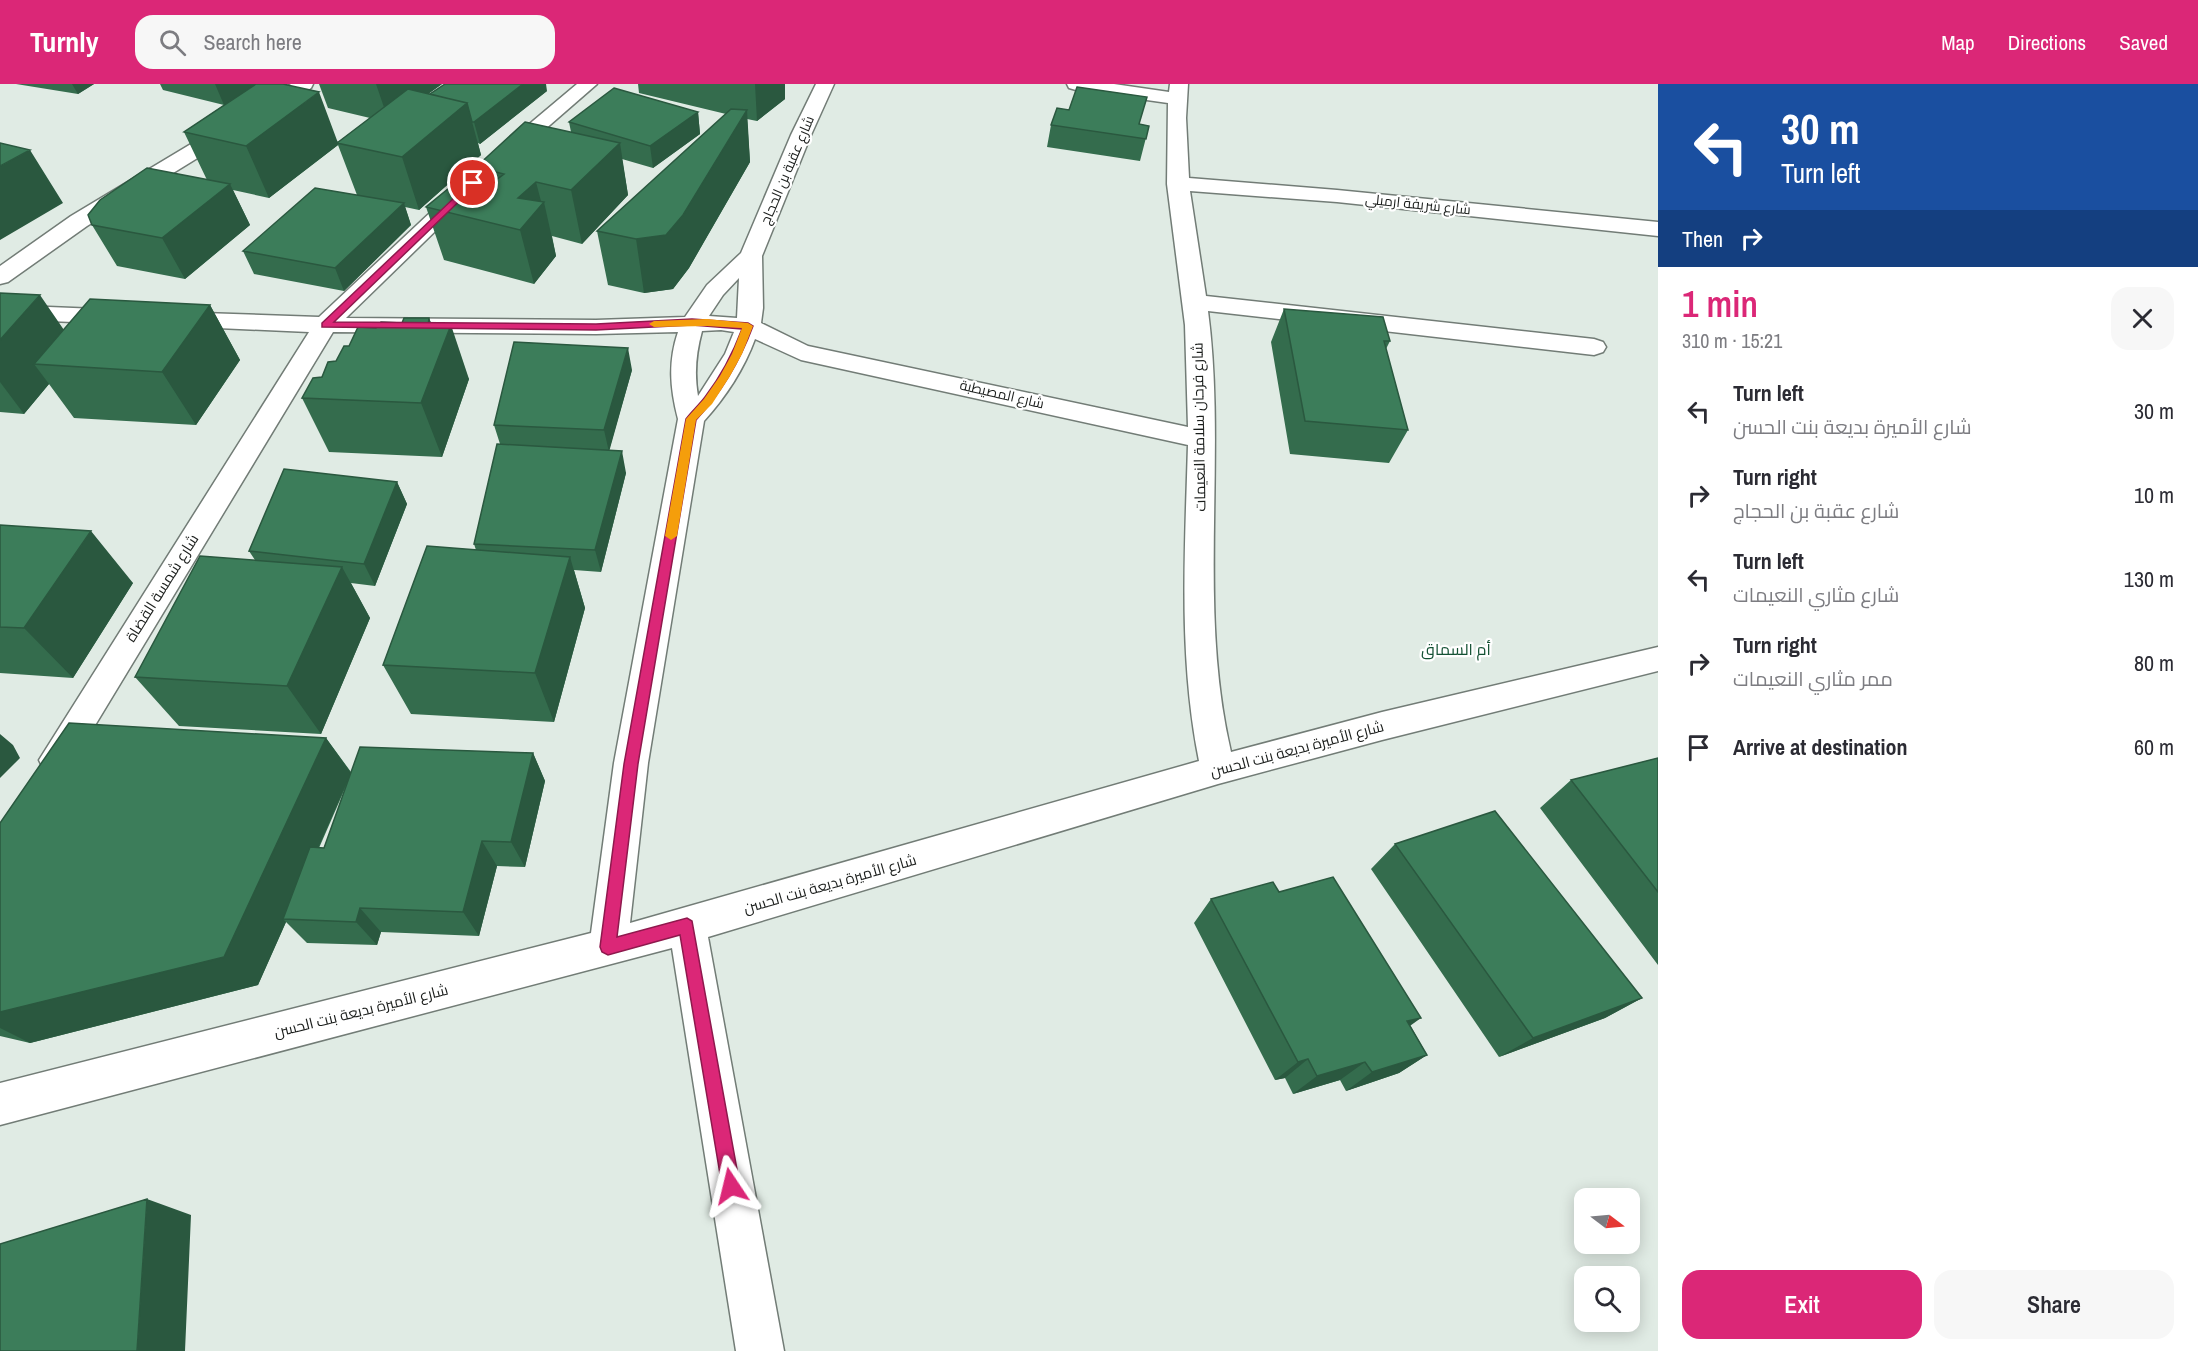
<!DOCTYPE html>
<html lang="en">
<head>
<meta charset="utf-8">
<style>
	:root { --surface:#fff; --page:#f7f7f7; --text:#2b2b33; --muted:#7c7c81; --accent:#db2777 }
	body { margin:0; font-family:"Archivo Narrow",Cairo,sans-serif; background:var(--page); color:var(--text); height:100vh; display:flex; flex-direction:column; font-size:22px; white-space:nowrap }
	* { box-sizing:border-box; margin:0 }
	p { font-size:20px; color:var(--muted) }
	.icon { flex:none; width:33px; height:33px; fill:none; stroke:currentColor; stroke-width:2; stroke-linecap:round; stroke-linejoin:round }
	.map { position:relative; flex:1; overflow:hidden }
	.side { display:flex; flex-direction:column; background:var(--surface); width:540px }
	.side>* { flex:none }
	.top-card { background:#1a4fa0; color:#fff; overflow:hidden }
	.needle { width:39px; rotate:106deg }
	.buttons { position:absolute; left:1574px; top:1104px; display:grid; gap:12px }
	.buttons a { display:grid; place-items:center; width:66px; height:66px; border-radius:12px; background:var(--surface); box-shadow:0 3px 15px #0003; font-size:30px }
	.pin { position:absolute; display:grid; place-items:center; width:51px; height:51px; color:#fff; margin:-26px; border:3px solid #fff; border-radius:50%; box-shadow:0 2px 6px #0007 }
	.me { position:absolute; width:66px; margin:-33px; rotate:350deg; stroke-linejoin:round; filter:drop-shadow(0 0 4px #0008) }
	.turn { display:flex; align-items:center; gap:21px; height:126px; padding:0 24px; font-size:27px }
	.turn .icon { width:78px; height:78px; stroke-width:2.5 }
	.turn b { display:block; font-size:42px; line-height:51px }
	.then { display:flex; align-items:center; height:57px; padding:0 24px; background:#0003; gap:12px; font-size:22px }
	.round { display:grid; place-items:center; flex:none; width:63px; height:63px; border-radius:18px; background:var(--page) }
	.summary { display:flex; align-items:center; justify-content:space-between; height:102px; padding:0 24px }
	h1 { font-size:36px; font-weight:600; line-height:45px; color:var(--accent) }
	.cta { display:flex; gap:12px; margin-top:auto; padding:12px 24px }
	.cta a { flex:1; height:69px; border-radius:18px; background:var(--accent); color:#fff; font-size:24px; font-weight:600; line-height:69px; text-align:center }
	.cta a+a { background:var(--page); color:var(--text) }
	ul { padding:0; list-style:none }
	li { display:flex; align-items:center; gap:18px; height:84px; padding:0 24px }
	li div { flex:1 }
	li b { display:block; font-size:22px }
	li em { font-style:normal }
	header { display:flex; align-items:center; gap:36px; box-sizing:border-box; height:84px; padding:0 30px; background:var(--accent); color:#fff }
	header strong { font-size:28px }
	nav { display:flex; gap:33px; margin-inline-start:auto; font-size:21px }
	.search { width:420px; height:54px; background:var(--page); display:flex; align-items:center; gap:15px; box-sizing:border-box; padding:0 21px; border-radius:18px; color:var(--muted); font-size:22px }
	main { display:flex; flex:1; min-height:0 }
	.map>svg:first-child { display:block }
	.lines { fill:none; stroke-linecap:round; stroke-linejoin:round }
	.minor-casing { stroke:#727c76; stroke-width:3 }
	.minor { fill:#fff; fill-rule:evenodd }
	.wall { fill:#346c4d; fill-rule:evenodd }
	.shaded-wall { fill:#2a583f }
	.building { fill:#3c7d5a; stroke:#2a583f; stroke-width:1.5 }
	.route { fill:#db2777; stroke:#8e194d; stroke-width:1.5 }
	.slow { fill:#f59e0b }
	.labels { text-anchor:middle; stroke-width:4.5; stroke-linejoin:round; paint-order:stroke }
	.far-street-label { font-size:14px; fill:#1a1d1b; stroke:#fff }
	.street-label { font-size:15px; fill:#1a1d1b; stroke:#fff }
	.neighbourhood-label { font-size:16px; fill:#135133; stroke:#fff }
</style>
</head>
<body>
<header>
<strong>Turnly</strong>
<div class="search"><svg class="icon" aria-label="search" viewBox="0 0 24 24"><circle cx="10" cy="10" r="6"/><path d="M15 15l6 6"/></svg>Search here</div>
<nav><a>Map</a><a>Directions</a><a>Saved</a></nav>
</header>
<main>
<div class="map">
<svg width="1658" height="1267" viewBox="0 0 1658 1267">
	<rect width="100%" height="100%" fill="#e0ebe4"/>
	<g class="lines">
		<g class="minor-casing">
			<path id="minor" d="M291,0H313L311,4L87,142L8,198L0,200V182L71,132Z
				M577,0H597L497,87L346,234L596,236L685,233L707,201L741,169L791,51L816,0H834L811,51L762,172L763,224L761,239L808,262L1188,343L1185,241L1167,100L1168,19L1076,6L1069,4L1067,0H1114L1169,8L1170,0H1188L1186,34L1189,94L1337,106L1658,138V152L1337,118L1190,107L1206,212L1594,255L1603,258L1606,263L1603,268L1594,271L1208,227C1227,373 1197,523 1231,668L1382,628L1658,563V587L1382,656L1218,700L708,853L784,1267H736L672,864L0,1041V999L591,849L614,679L678,335C670,304 668,278 678,248L596,250L333,248L68,686L56,690L44,686L39,676L309,248L173,242L164,240L161,235L164,230L173,228L319,233L483,79ZM739,194L737,234L709,232L723,211ZM721,246L734,248L725,270L698,312C694,289 696,269 702,247ZM755,255L801,276L1188,361C1185,467 1178,572 1199,677L630,839L648,679L704,337C725,314 744,285 755,255Z
				M0,221L122,226L131,228L134,233L131,238L122,240L0,235Z"/>
		</g>
		<use href="#minor" class="minor"/>
	</g>
	<path class="wall" d="M16,0H94L78,10Z
		M160,0H283L338,58L370,34L328,24L319,0H442L428,10L547,7L480,60L478,59L481,71L419,126L405,123L411,141L344,207L254,190L243,167L357,111L338,61L269,114L233,106L250,141L185,195L117,182L92,141L207,96L184,48L224,21L163,6Z
		M638,0H785V15L757,37L747,35L750,78L689,184L673,205L644,209L608,201L597,147L726,30L639,9Z
		M698,28L700,50L653,84L622,75L628,111L582,160L552,152L556,172L534,200L444,176L426,123L481,100L476,83L571,48L569,38Z
		M1140,40L1149,42L1140,77L1047,63L1051,41Z
		M0,209L64,246L210,221L240,276L196,341L74,334L49,300L24,330L0,328Z
		M1284,225L1390,257L1386,265L1408,346L1389,379L1290,370L1271,258Z
		M429,234L432,241L469,295L442,373L329,368L302,314L336,277L376,244Z
		M632,286L609,366L626,389L601,488L574,486L585,524L554,638L411,630L383,581L476,466L474,460L500,360L494,341Z
		M397,398L407,420L375,502L351,499L370,534L321,650L179,642L135,593L255,476L249,467Z
		M0,441L133,499L73,594L0,589Z
		M326,654L351,688L533,669L545,697L525,783L497,782L479,852L381,848L377,861L307,859L286,838L258,901L30,959L0,952V739ZM347,700L324,764H319Z
		M1658,674V881L1540,724L1571,696Z
		M1395,760L1642,914L1605,934L1499,973L1371,785Z
		M1279,808L1410,941L1427,971L1399,989L1346,1007L1340,996L1293,1010L1285,994L1275,996L1194,839L1211,815Z"/>
	<path class="shaded-wall" d="M72,0H94L78,10Z
		M215,0H257L224,21Z
		M376,0H442L389,38Z
		M523,0H546L547,7L480,60L474,38Z
		M755,0H785V15L757,37Z
		M319,8L338,59H337L338,61L269,114L246,62Z
		M467,19L481,71L419,126L402,73Z
		M747,26L750,78L689,184L673,205L644,209L636,155Z
		M698,28L700,50L653,84L650,62Z
		M620,59L628,111L582,160L571,106Z
		M30,66L63,119L0,156V82Z
		M536,98L542,121L544,118L556,172L534,200L520,146L518,114Z
		M230,100L250,141L185,195L162,154Z
		M404,119L411,141L344,207L335,184Z
		M40,211L77,265L34,280L49,300L24,330L0,298V256Z
		M210,221L240,276L196,341L162,288Z
		M429,234L441,267L451,241L469,295L442,373L421,319Z
		M628,264L632,286L609,368L604,346Z
		M622,367L626,389L601,488L595,466Z
		M397,398L407,420L375,502L364,480Z
		M91,447L133,499L73,594L24,544Z
		M570,473L585,524L554,638L535,589Z
		M342,483L370,534L321,650L287,602Z
		M0,650L13,661L20,674L0,694Z
		M326,654L351,689L287,835H283L286,838L258,901L30,959L0,944V928Z
		M533,669L545,697L525,783L511,758Z
		M482,757L497,782L479,852L463,828Z
		M360,824L381,848L377,861L356,838Z
		M1642,914L1605,934L1499,973L1533,954Z
		M1421,934L1393,954L1407,937Z
		M1427,971L1399,989L1346,1007L1372,988Z
		M1308,975L1285,994L1275,996L1298,978Z
		M1365,978L1340,996L1293,1010L1317,992Z
		M147,1115L191,1131L185,1267H137Z"/>
	<path class="building" d="M256,0H283L319,8L246,62L184,48Z
		M445,0H523L474,38H472L467,19L430,10Z
		M1077,3L1147,13L1139,40L1149,42L1146,55L1051,41L1057,24L1069,26Z
		M614,4L698,28L650,62L569,38Z
		M408,5L467,19L402,73L337,59Z
		M731,25L747,26L683,131L666,151L636,155L597,147Z
		M525,38L620,59L571,106L536,98L518,114L544,118L520,146L426,123L460,95L488,102L504,90L476,83Z
		M0,59L30,66L0,82Z
		M147,84L230,100L162,154L92,141L88,131L100,116Z
		M315,104L404,119L335,184L243,167Z
		M0,209L40,211L0,256Z
		M90,215L210,221L162,288L34,280Z
		M1284,225L1383,233L1390,257H1384L1408,346L1305,337Z
		M404,234H429L428,242L451,241L421,319L302,314L313,294L322,293L328,278L336,277L344,262H349L358,243L376,244L381,238L402,239Z
		M514,258L628,264L604,346L494,341Z
		M497,360L622,367L595,466L474,460Z
		M284,385L397,398L364,480L249,467Z
		M0,441L91,447L24,544L0,543Z
		M427,462L570,473L535,589L383,581Z
		M200,472L342,483L287,602L135,593Z
		M69,639L326,654L224,873L0,928V739Z
		M360,663L533,669L511,758L482,757L463,828L360,824L356,838L283,835L310,763L324,764Z
		M1658,674V808L1571,696Z
		M1495,727L1642,914L1533,954L1395,760Z
		M1333,793L1421,934L1407,937L1427,971L1372,988L1365,978L1317,992L1308,975L1298,978L1211,815L1273,798L1279,808Z
		M147,1115L137,1267H0V1160Z"/>
	<path class="route" d="M473,96L476,97V101L334,238L596,240L692,235L748,239L753,242C740,277 722,308 696,336L638,680L617,853L687,834L692,837L740,1102L738,1108L731,1111L725,1108L722,1102L680,851L608,871L602,868L600,863L624,680L686,335C692,327 699,321 705,313C721,292 733,269 742,245L692,241L596,246L322,243V239Z"/>
	<path class="slow" d="M707,235L748,239L753,242L742,270L730,292L712,320L696,336L677,452L671,456L665,452L686,335L704,315L720,292L732,270L742,244L707,242L654,243L649,240L654,237Z"/>
	<g class="labels">
		<g class="far-street-label">
			<text transform="translate(787 86) rotate(-67)" y="5">شارع عقبة بن الحجاج</text>
			<text transform="translate(1418 120) rotate(6)" y="5">شارع شريفة ارميلي</text>
			<text transform="translate(1002 310) rotate(13)" y="5">شارع المصيطبة</text>
		</g>
		<g class="street-label">
			<text transform="translate(1199 343) rotate(-91)" y="5">شارع فرحان سلامة النعيمات</text>
			<text transform="translate(162 504) rotate(-58)" y="5">شارع شمسة القضاة</text>
			<text transform="translate(1297 665) rotate(-15)" y="5">شارع الأميرة بديعة بنت الحسن</text>
			<text transform="translate(830 800) rotate(-16)" y="5">شارع الأميرة بديعة بنت الحسن</text>
			<text transform="translate(361 927) rotate(-14)" y="5">شارع الأميرة بديعة بنت الحسن</text>
		</g>
		<g class="neighbourhood-label">
			<text x="1456" y="571">أم السماق</text>
		</g>
	</g>
</svg>
<div class="buttons">
<a><svg class="needle" viewBox="-14 -14 28 28"><path d="M0-13l5 13h-10z" fill="#e53935"/><path d="M0 13l5-13h-10z" fill="#7c7c81"/></svg></a>
<a><svg class="icon" aria-label="search" viewBox="0 0 24 24"><circle cx="10" cy="10" r="6"/><path d="M15 15l6 6"/></svg></a>
</div>
<div class="pin" style="left:473px;top:99px;background:#d93025"><svg class="icon" aria-label="arrive" viewBox="0 0 24 24"><path d="M6 21V4h12l-3 4 3 4H6"/></svg></div>
<svg class="me" style="left:731px;top:1102px" viewBox="-20 -20 40 40"><path d="M0-17L14 15 0 8-14 15z" fill="#db2777" stroke="#fff" stroke-width="4"/></svg>
</div>
<section class="side">
<div class="top-card">
<div class="turn"><svg class="icon" aria-label="left" viewBox="0 0 24 24"><path d="M17 20v-9H6M10 6l-5 5 5 5"/></svg><div><b>30 m</b>Turn left</div></div>
<div class="then">Then<svg class="icon" aria-label="right" viewBox="0 0 24 24"><path d="M7 20v-9h11M14 6l5 5-5 5"/></svg></div>
</div>
<div class="summary"><div><h1>1 min</h1><p>310 m · 15:21</p></div><a class="round"><svg class="icon" aria-label="close" viewBox="0 0 24 24"><path d="M6 6l12 12M18 6L6 18"/></svg></a></div>
<ul>
<li><svg class="icon" aria-label="left" viewBox="0 0 24 24"><path d="M17 20v-9H6M10 6l-5 5 5 5"/></svg><div><b>Turn left</b><p>شارع الأميرة بديعة بنت الحسن</p></div><em>30 m</em></li>
<li><svg class="icon" aria-label="right" viewBox="0 0 24 24"><path d="M7 20v-9h11M14 6l5 5-5 5"/></svg><div><b>Turn right</b><p>شارع عقبة بن الحجاج</p></div><em>10 m</em></li>
<li><svg class="icon" aria-label="left" viewBox="0 0 24 24"><path d="M17 20v-9H6M10 6l-5 5 5 5"/></svg><div><b>Turn left</b><p>شارع مثاري النعيمات</p></div><em>130 m</em></li>
<li><svg class="icon" aria-label="right" viewBox="0 0 24 24"><path d="M7 20v-9h11M14 6l5 5-5 5"/></svg><div><b>Turn right</b><p>ممر مثاري النعيمات</p></div><em>80 m</em></li>
<li><svg class="icon" aria-label="arrive" viewBox="0 0 24 24"><path d="M6 21V4h12l-3 4 3 4H6"/></svg><div><b>Arrive at destination</b></div><em>60 m</em></li>
</ul>
<div class="cta"><a>Exit</a><a>Share</a></div>
</section>
</main>
</body>
</html>
